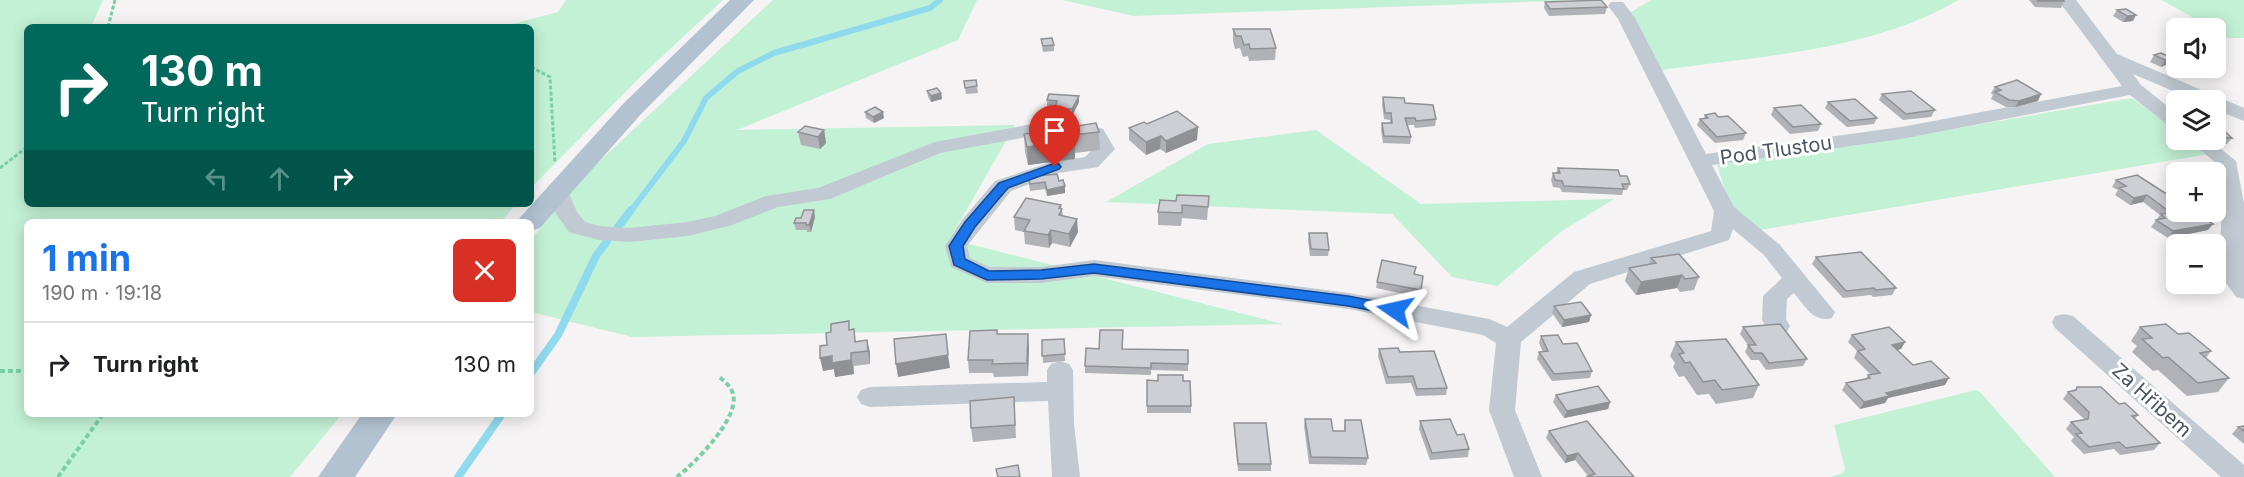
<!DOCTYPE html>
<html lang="en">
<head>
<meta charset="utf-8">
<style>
	:root { --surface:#fff; --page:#f6f6f6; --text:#202124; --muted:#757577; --line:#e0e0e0; --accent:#1a73e8 }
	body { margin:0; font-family:Inter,sans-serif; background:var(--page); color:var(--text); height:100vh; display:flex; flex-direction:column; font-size:22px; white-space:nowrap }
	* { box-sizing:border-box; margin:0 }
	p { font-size:20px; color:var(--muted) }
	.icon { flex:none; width:33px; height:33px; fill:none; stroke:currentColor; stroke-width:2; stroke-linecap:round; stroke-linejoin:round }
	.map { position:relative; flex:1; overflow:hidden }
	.side { position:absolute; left:24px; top:219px; width:510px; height:198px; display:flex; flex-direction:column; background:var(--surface); border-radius:9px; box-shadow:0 3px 15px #0003 }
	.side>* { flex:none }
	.hud { position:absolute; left:24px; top:24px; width:510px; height:183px; border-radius:9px; box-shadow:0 3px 15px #0003; background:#00695c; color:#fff; overflow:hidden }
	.controls { position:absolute; left:2166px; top:18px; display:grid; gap:12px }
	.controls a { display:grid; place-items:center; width:60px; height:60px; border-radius:9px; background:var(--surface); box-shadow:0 3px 15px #0003; font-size:30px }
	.pin { position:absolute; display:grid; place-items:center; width:51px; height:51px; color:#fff; margin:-62px -26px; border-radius:50% 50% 50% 0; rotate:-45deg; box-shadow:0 0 6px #0007 }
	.pin .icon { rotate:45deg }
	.me { position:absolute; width:66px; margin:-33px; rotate:281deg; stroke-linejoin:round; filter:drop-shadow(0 0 4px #0008) }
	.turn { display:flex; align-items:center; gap:21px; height:126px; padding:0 18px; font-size:27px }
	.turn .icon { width:78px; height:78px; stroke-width:2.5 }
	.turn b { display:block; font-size:42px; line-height:51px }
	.lanes { display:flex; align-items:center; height:57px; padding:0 18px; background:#0003; justify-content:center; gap:30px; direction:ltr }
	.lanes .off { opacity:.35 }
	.round { display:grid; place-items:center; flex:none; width:63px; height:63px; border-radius:9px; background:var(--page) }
	.head { display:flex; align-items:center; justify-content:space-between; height:102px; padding:0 18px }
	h1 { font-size:36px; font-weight:700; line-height:45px; color:var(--accent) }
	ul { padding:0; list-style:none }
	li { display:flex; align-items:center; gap:18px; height:84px; padding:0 18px; border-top:2px solid var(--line) }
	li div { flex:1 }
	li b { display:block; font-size:22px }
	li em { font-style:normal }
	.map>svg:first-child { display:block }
	.green { fill:#c3f1d5 }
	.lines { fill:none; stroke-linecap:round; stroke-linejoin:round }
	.stream-far1 { stroke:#90daee; stroke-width:6 }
	.stream { stroke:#90daee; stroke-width:8 }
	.path-far1 { stroke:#7ad0a6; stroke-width:3; stroke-dasharray:4 2; stroke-linecap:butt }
	.path { stroke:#7ad0a6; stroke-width:4; stroke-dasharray:5 3; stroke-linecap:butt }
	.minor { fill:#c1cad2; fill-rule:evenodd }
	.major { fill:#b3c2d1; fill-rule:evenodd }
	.wall { fill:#b0b2b7 }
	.shaded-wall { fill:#909195 }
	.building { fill:#cdcfd5; stroke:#909195; stroke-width:1.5 }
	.route { fill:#1a73e8; stroke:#114b97; stroke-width:1.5 }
	.labels { text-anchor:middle; stroke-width:6; stroke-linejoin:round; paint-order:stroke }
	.street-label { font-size:20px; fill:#4a5661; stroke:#fff }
</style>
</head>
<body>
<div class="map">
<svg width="2244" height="477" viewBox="0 0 2244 477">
	<rect width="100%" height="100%" fill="#f5f3f3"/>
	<path class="green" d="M0,0H103L91,27H27V204H516L501,222H27V414H342L290,477H0Z
		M566,0H723L641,76L531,188V27H501L558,12Z
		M773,0H977L958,40L737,130L1015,125L950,239L1283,324L632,337L531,312V240L579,180Z
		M1062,0H1583L1134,16Z
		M1651,0H1958C1873,51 1758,56 1662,70L1628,14Z
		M2162,0H2244V38H2228L2216,31V28H2211Z
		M2132,98L2176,130V140H2190L2209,154L1754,231L1731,211L1717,164L1906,137Z
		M1316,130L1421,204L1614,199L1562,231L1497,286L1452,277L1392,214L1106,202L1208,144Z
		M1976,390L1980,392L2055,477H1831L1843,473L1845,469L1834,425Z"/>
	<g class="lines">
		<path class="stream-far1" d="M630,212L684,141L706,98L738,71L774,53L930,8L940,0"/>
		<path class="stream" d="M618,227L631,210
			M531,373L558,335L596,256L607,241
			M458,477L502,414"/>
		<path class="path-far1" d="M108,27L115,0
			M531,67L550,77L555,163
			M0,168L27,147"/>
		<path class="path" d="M0,371H27
			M58,477L103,414
			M677,477C695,463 740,418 733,394C731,386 724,381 718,376"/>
		<path class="minor" d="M2058,0H2076L2117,54L2244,108V121L2216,110V100H2194L2133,74L2141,85L2176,113V128L2169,126L2130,95L1901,139L1712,165L1734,207L1780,245L1835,312L1832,318C1813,323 1805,306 1794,293L1787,299L1786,319L1790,326L1787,332L1778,334L1769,332L1762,320L1763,296L1782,278L1764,255L1733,229L1729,240L1590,284L1521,342L1515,410L1542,477H1514L1489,410L1496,343L1483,335L1349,309L1094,276L1041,283H987L951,267L945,246L962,220L995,181L1048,163L1085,157L1094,148L1089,138L1049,133L940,153L830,199L778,207L729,226L688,236L629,242L599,240L569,232L556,214L546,190L549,185L557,183L565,185L577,212L585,222L599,226L629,228L688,222L715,216L766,196L818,188L935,142L1049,121L1096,127L1103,129L1115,149L1098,167L1058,173L1011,191L967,246L970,258L990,267H1041L1094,260L1349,293L1489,319L1507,327L1574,272L1711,231L1714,211L1618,19L1608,6L1611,2H1623L1635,18L1706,154L1901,127L2122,86Z
			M2188,140H2210L2236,161L2244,203V299L2236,297L2219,273L2222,203L2216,163Z
			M2064,314L2073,316L2244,465V477H2221L2055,328L2052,322L2055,316Z
			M1060,361L1069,364L1073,370L1074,424L1080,477H1052L1048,401L870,407L861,404L857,397L861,390L870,387L1047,382V370L1051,364Z"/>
		<path class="major" d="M730,0H754L642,113L540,228L531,231V222H516L624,103Z
			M362,414H397L355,477H318Z"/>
	</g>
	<path class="wall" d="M2029,0H2063L2064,1L2061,8L2035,7Z
		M1545,2L1607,7L1605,14L1549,16L1544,8Z
		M2126,9L2133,21L2123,22L2113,16L2117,10Z
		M1233,29L1276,48L1275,60L1249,61L1248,56L1243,57L1240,48L1235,49L1233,41Z
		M1041,39L1054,45V51L1043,52Z
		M2161,53L2168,64L2161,67L2150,62L2154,55Z
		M976,80L978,93L966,94L964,81Z
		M1995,87L2038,101L2015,107H2006L1991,99L1993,95L1991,93Z
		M927,91L941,93L942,99L931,102L928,97Z
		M1882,94L1935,110L1931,117L1903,120L1879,100Z
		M1383,97L1405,103L1436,119L1435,126L1415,128L1414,125H1407L1411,137L1410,144L1383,143L1381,130L1382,123H1390V120L1384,119L1382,104Z
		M1047,100L1079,102L1072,116L1055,114V107L1047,106Z
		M1828,102L1877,118L1874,124L1847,127L1825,108Z
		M1774,108L1821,124L1818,131L1790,134L1771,115Z
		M865,112L884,118L874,123L866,118Z
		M1705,115L1718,117L1746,133L1743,140L1715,143L1697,125L1700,119L1704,118Z
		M2216,123L2232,138L2227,144H2216L2211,140H2216Z
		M1147,124L1198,127L1197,140L1166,153L1160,149L1146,155L1129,140V128Z
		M824,130L826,143L820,149L801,145L798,132Z
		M1099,132L1100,150L1075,153V159L1028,165L1025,152L1024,134Z
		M1558,168L1620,176L1630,184L1627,190H1623L1622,195L1562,192L1560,188L1553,187L1551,180L1553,173H1556Z
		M2137,175L2208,230L2168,238L2151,227L2160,215L2143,202L2130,205L2115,195L2118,190L2112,187L2116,180Z
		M1028,177L1059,181L1065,193L1047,196L1045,189L1030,191Z
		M1209,196L1207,220L1182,218L1181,226L1158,225V212L1176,201Z
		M1061,205L1063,216L1078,232L1070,247L1052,243L1049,248L1025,244L1024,232L1015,230L1014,217Z
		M815,217L811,232H807V230H796L794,223Z
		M1309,233L1329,250L1328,256H1310L1308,240Z
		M1816,257L1896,288L1892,295L1873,297L1871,295L1843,298L1812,264Z
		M1651,258L1699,277L1694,290L1680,292L1677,288L1636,295L1625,281L1629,268L1649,265Z
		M1382,260L1414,274L1421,290L1419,297L1376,288Z
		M1554,306L1591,315L1589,322L1562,327L1552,313Z
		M1743,327L1807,359L1803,366L1766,370L1759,360H1751L1745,352L1748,345L1740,334Z
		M2140,327L2211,351L2206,358L2229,378L2218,392L2187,396L2158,370L2153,371L2132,352L2137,346L2131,341Z
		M851,329L856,341L867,340L870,353V364L854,366V374L835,377L834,369L823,371L827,345Z
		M998,334L1029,347L1028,376L994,377L993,373H969L968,360Z
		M1852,335L1905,342L1901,349L1897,350L1913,365L1945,385L1888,398L1885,403L1860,409L1842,390L1846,383L1866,379L1868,375H1871L1854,358L1857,351L1848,342Z
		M1541,336L1563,344L1592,371L1590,378L1552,381L1537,359L1539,352H1543L1539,343Z
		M1064,339L1065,361L1043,363L1042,340Z
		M1676,342L1759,385L1753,398L1716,404L1709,394L1697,395L1684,376L1679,377L1673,367L1675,363L1670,356Z
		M1122,349L1188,350V371L1151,370V375L1085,373V366Z
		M1379,349L1400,352L1447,388L1446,395L1416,396L1411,383L1386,384L1378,356Z
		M1147,380L1183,381L1191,406V413H1147Z
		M2077,387L2119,404L2138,415L2135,419L2160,443L2154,450L2120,455L2114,449L2084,454L2071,441L2074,437L2066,429L2071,422L2084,420V419L2063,399L2068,392L2074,391Z
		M1556,395L1610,402L1608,409L1564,418L1553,402Z
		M1014,397L1016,438L973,442L971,428Z
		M1305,419L1333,431H1344L1345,420L1368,458L1366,465L1309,464L1304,426Z
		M1420,421L1457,435L1469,449L1468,457L1430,460L1419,429Z
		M1234,423L1271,464V471H1238L1234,430Z
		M2244,426V444L2232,434L2238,427Z
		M1549,431L1634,477L1588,476L1575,460L1565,463L1546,438Z"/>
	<path class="shaded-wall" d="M2136,15L2133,21L2123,22L2127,16Z
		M2172,58L2168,64L2161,67L2165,60Z
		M941,93L942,99L931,102V96Z
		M2041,94L2038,101L2015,107L2019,101Z
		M1079,96V102L1072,116V109Z
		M883,112L884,118L874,123L873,117Z
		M1198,127L1197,140L1166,153V141Z
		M824,130L826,143L820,149L818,137Z
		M1161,136L1160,149L1146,155V142Z
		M1075,141V159L1028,165L1027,147Z
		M1065,186V193L1047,196V190Z
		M2147,195L2143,202L2130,205L2134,198Z
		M814,210L815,217L811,232L809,225Z
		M1077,219L1078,232L1070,247L1069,234Z
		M2213,224L2208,230L2168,238L2173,231Z
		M1051,230L1052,243L1049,248L1048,235Z
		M1682,275L1677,288L1636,295L1641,282Z
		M1591,315L1589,322L1562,327L1564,320Z
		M1028,334L1029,347L1028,376L1027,363Z
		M867,340L870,353V364L868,351Z
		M1905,342L1901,349L1888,352L1892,345Z
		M851,353L854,374L835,377L834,369L823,371L820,358Z
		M948,355L950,368L898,377L896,364Z
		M1949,378L1945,385L1888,398L1885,403L1860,409L1864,402L1886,393Z
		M1610,402L1608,409L1564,418L1567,411Z
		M1578,453L1575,460L1565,463L1567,456Z"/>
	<path class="building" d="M1601,0L1607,7L1550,9L1545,2Z
		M2037,0H2063L2064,1H2038Z
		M2126,9L2136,15L2127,16L2117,10Z
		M147,25H156L153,27H144Z
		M1233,29H1270L1276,48L1250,49L1249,44L1244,45L1241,36H1236Z
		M1052,38L1054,45L1043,46L1041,39Z
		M2161,53L2172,58L2165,60L2154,55Z
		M976,80L977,86L965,88L964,81Z
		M2017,80L2041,94L2019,101L2009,100L1995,92L2001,90L1995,87Z
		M937,88L941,93L931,96L927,91Z
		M1911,91L1935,110L1906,114L1882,94Z
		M1049,94L1079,96L1072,109L1055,108L1057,101L1047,100Z
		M1383,97L1404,98L1405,103L1433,105L1436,119L1416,121L1415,118H1405L1411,137L1384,136L1382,123H1392L1391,113H1385Z
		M1855,99L1877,118L1850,121L1828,102Z
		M1801,105L1821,124L1793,127L1774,108Z
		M875,107L883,112L873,117L865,112Z
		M1177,111L1198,127L1166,141L1161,136L1146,142L1129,128L1144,122L1147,124Z
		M1715,113L1718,117L1728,116L1746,133L1717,137L1700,119L1708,118L1705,115Z
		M1096,123L1099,132L1073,135L1075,141L1027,147L1024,134Z
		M2216,123L2232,138L2221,137L2216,133Z
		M805,126L824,130L818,137L798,132Z
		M1558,168L1618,170L1620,176H1627L1630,184H1622L1624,189L1564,186L1562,181L1555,180L1553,173H1560Z
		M1057,174L1059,181L1063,180L1065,186L1047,190L1045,182L1030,184L1028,177Z
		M2137,175L2176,200V212H2194L2213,224L2173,231L2156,220L2165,218L2161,214L2171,213L2147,195L2134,198L2119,188L2126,186L2116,180Z
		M1177,195L1209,196L1208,207L1182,205V213L1158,212L1160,200L1176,201Z
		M1026,198L1061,205L1059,208L1062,209L1059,215L1077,219L1069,234L1051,230L1048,235L1024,231L1030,220L1014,217Z
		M804,210H814L809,225H806V223H794L796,218H801Z
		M1309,233H1327L1329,250L1311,249Z
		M1861,252L1896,288L1876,290L1874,288L1846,291L1816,257Z
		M1679,254L1699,277L1685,279L1682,275L1641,282L1629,268L1656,263L1651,258Z
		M1382,260L1416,267L1414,274L1423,276L1421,290L1377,282Z
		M1581,302L1591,315L1564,320L1554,306Z
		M849,321V330L854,329L855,342L867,340L868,351L851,353V360L832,363V356L820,358V346L827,345L826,333L831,332V324Z
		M1780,324L1807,359L1769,363L1762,353H1754L1748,345H1756L1743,327Z
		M2166,324L2178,334L2189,333L2211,351L2200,353L2229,378L2198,383L2168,357L2163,358L2142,339L2152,338L2140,327Z
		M1889,327L1905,342L1892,345L1913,365L1931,361L1949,378L1886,393L1889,396L1864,402L1846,383L1870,378L1868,375L1880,373L1858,351L1865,349L1852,335Z
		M997,330V334H1028L1027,363L992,364L993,360H968L970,331Z
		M1100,330H1123L1122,349L1188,350V364L1151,363V368L1085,366L1086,348L1099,349Z
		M946,334L948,355L896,364L894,339Z
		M1558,335L1563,344L1577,343L1592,371L1554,374L1539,352L1548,351L1541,336Z
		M1064,339L1065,354L1042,356V340Z
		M1726,339L1759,385L1722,390L1715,380L1703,382L1690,362L1685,363L1679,354L1684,353L1676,342Z
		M1398,348L1400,352L1434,351L1447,388L1417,389L1413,376L1388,377L1379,349Z
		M1158,375H1183V381H1190L1191,406H1147V380L1158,381Z
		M1598,386L1610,402L1567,411L1556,395Z
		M2077,387H2101L2119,404L2125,403L2138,415L2132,416L2160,443L2126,448L2119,442L2089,447L2076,434L2082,433L2071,422L2088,419L2089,412L2068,392L2076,390Z
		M1014,397L1015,425L971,428L970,401Z
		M1305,419H1331L1333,431H1345V420H1361L1368,458L1311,457Z
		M1450,419L1457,435L1464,434L1469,449L1432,453L1420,421Z
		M1587,421L1634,477H1586L1595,474L1578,453L1567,456L1549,431Z
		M1234,423H1266L1271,464H1238Z
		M2244,426V431L2238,427Z
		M1018,465L1020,477H998L996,469Z"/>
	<path class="route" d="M1055,163L1059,164L1061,167L1059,169L1008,188L975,227L963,246L965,259L989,271L1041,270L1094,264L1348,296L1395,305L1403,310L1395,315L1348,306L1094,273L1041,279L987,280L954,265L949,246L965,222L999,183Z"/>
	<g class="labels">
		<g class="street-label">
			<text transform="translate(1776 150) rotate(-8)" y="7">Pod Tlustou</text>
			<text transform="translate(2152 400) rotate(42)" y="7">Za Hřibem</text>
		</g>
	</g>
</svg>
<div class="controls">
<a><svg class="icon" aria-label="sound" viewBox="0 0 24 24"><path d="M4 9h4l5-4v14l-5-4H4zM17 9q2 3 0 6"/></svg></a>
<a><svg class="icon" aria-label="layers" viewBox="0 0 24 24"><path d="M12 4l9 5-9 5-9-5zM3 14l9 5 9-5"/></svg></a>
<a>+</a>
<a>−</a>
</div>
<div class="pin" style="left:1055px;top:167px;background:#d93025"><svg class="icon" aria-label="arrive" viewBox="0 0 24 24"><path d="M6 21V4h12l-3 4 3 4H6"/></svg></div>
<svg class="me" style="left:1395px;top:310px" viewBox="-20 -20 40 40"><path d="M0-17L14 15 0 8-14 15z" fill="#1a73e8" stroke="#fff" stroke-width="4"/></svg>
<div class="hud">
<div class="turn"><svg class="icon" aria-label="right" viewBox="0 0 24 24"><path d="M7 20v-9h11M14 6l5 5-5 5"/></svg><div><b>130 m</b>Turn right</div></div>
<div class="lanes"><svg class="icon off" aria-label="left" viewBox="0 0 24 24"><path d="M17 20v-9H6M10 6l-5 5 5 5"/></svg><svg class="icon off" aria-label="ahead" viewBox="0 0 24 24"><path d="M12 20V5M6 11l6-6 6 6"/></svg><svg class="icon" aria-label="right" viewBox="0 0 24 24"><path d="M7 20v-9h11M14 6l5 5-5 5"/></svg></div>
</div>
<section class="side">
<div class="head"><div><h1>1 min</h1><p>190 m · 19:18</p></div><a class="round" style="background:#d93025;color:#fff"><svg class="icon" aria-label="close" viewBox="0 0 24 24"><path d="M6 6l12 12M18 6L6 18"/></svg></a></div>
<ul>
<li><svg class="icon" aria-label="right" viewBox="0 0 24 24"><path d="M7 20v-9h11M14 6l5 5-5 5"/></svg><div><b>Turn right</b></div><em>130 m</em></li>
</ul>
</section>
</div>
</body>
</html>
